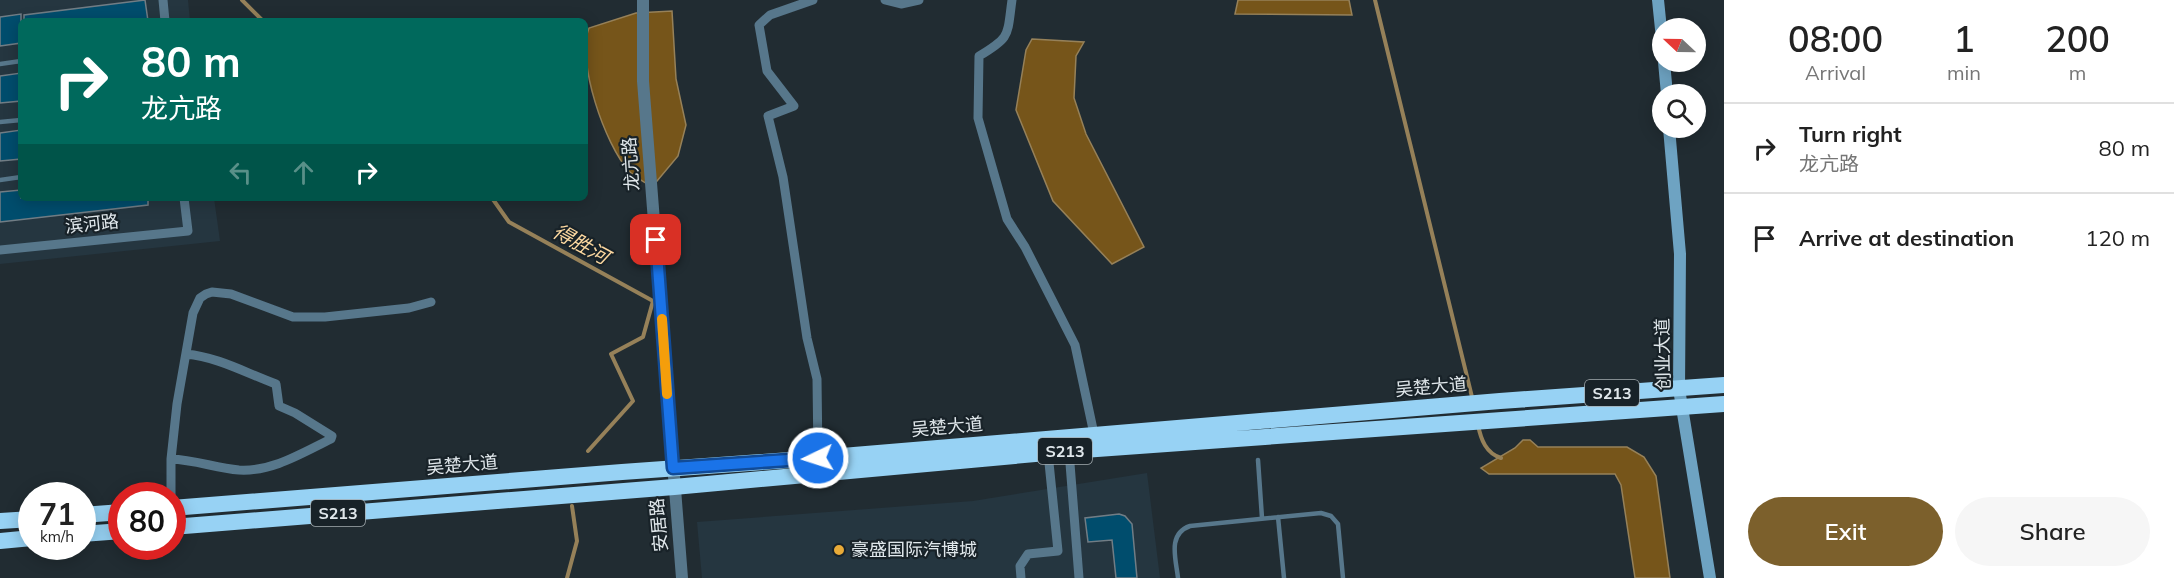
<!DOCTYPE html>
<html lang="en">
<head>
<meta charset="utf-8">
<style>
	:root { --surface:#fff; --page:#f6f6f6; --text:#222; --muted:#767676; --line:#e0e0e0; --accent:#7c602c }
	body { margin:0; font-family:Mulish,"Noto Sans SC",sans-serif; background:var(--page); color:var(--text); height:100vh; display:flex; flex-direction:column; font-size:22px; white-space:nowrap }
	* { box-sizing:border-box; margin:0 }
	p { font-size:20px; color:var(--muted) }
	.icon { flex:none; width:33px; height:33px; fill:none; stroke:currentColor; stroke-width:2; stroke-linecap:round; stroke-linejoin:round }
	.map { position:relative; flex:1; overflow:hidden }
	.details { display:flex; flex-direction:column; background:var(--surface); width:450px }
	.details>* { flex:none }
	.hud { position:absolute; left:18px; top:18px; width:570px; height:183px; border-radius:9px; box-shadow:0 3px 15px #0003; background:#00695c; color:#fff; overflow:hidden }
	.needle { width:39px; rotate:292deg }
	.buttons { position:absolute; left:1652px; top:18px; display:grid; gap:12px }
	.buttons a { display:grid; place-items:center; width:54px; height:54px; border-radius:50%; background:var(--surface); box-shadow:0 3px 15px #0003; font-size:30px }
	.speed { position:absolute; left:18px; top:482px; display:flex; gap:12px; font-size:30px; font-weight:700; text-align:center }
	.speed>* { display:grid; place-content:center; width:78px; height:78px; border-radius:50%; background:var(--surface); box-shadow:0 3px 15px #0003; line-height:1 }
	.speed small { font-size:15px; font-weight:400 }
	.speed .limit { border:9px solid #d22; background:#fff; color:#111 }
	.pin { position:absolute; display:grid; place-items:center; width:51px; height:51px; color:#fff; margin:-26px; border-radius:12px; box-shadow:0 3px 9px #0006 }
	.me { position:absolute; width:66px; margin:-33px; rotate:266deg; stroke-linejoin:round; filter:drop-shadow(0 0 4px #0008) }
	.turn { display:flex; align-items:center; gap:21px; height:126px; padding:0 24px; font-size:27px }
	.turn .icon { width:78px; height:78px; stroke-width:2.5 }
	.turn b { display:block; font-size:42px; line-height:51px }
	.lanes { display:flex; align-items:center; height:57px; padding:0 24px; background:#0003; justify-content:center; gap:30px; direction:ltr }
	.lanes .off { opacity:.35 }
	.eta { display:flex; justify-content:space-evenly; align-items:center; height:102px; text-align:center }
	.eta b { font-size:36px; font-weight:600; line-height:42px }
	.primary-button { display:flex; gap:12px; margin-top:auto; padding:12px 24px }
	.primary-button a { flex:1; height:69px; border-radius:36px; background:var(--accent); color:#fff; font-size:24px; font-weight:600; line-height:69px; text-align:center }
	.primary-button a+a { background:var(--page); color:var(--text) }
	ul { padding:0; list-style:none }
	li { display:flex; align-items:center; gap:18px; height:90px; padding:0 24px; border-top:2px solid var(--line) }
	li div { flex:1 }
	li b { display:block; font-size:22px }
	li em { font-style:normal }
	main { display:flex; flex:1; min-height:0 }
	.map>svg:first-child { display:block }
	.built { fill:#253640 }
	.water { fill:#76551a; stroke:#968159; stroke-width:1.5 }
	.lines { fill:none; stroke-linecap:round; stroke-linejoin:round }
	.stream { stroke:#968159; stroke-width:4 }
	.building { fill:#004d6d; stroke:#717d85; stroke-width:1.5 }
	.service { stroke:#57778b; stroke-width:4.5 }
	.minor { stroke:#57778b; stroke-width:9 }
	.tertiary { stroke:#57778b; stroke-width:12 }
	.secondary { stroke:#6ea3c2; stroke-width:12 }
	.trunk { stroke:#97d2f4; stroke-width:16 }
	.route-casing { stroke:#114b97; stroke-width:15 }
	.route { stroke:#1a73e8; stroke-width:10 }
	.slow { stroke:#f59e0b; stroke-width:10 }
	.poi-dot { fill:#e9ab38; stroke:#182228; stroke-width:2 }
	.labels { text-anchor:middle; stroke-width:4.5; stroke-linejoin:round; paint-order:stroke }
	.shield { fill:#182228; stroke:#a4acb0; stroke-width:1.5 }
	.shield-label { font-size:16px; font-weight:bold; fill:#e0e7eb }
	.street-label { font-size:18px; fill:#e0e7eb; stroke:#182228 }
	.poi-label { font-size:18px; fill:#e0e7eb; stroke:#182228; text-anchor:start }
	.water-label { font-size:20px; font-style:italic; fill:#fbd79f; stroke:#182228 }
</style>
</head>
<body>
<main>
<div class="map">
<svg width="1724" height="578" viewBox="0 0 1724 578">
	<rect width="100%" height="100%" fill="#212c32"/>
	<path class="built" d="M0,0H188L190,21H21V198H214L220,241L0,264Z
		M1147,473L1160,578H702L697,522L973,501Z"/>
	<path class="water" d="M1238,0H1349L1352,15L1235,14Z
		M672,11L676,79L686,125L678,156L652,187C645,182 634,177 629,171C605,145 576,61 589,28L636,13Z
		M1032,39L1084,42L1076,56L1074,98L1086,134L1144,247L1112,264L1053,201L1016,110L1026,50Z
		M1523,440H1530L1538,447H1627L1644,457L1656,476L1670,578H1635L1621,485L1615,474H1489L1481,468L1515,448Z"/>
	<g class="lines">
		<path class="stream" d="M242,0L263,21
			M1375,0L1472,397
			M492,198L509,222L653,301L643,337L611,354L633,401L588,451
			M1478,425C1481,440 1486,453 1501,458
			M567,578L577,541L572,506"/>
	</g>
	<path class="building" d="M145,0L148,21H24V15Z
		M21,14V43L0,46V17Z
		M21,73V101L0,103V76Z
		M21,130V159L0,161V133Z
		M21,190V198H148V205L0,222V192Z
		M1119,514L1125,516L1132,524L1137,578H1116L1112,540L1088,542L1085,518Z"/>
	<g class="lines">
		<path class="service" d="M0,64L21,61
			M0,122L21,120
			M0,180L21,177
			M1258,460L1262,518
			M1278,517L1284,578
			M1178,578C1176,559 1167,534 1190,526L1321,513L1331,516L1338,524L1343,578"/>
		<path class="minor" d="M163,0L165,21
			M813,0L770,15L759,25L767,71L794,106L768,116L783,177L807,338L817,379L818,458
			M885,0L901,4L919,0
			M1012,0C1007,36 1011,37 979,56L978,118L1007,219L1025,247L1075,345L1094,434
			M0,250L188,231L184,198
			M1069,451L1079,578
			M171,459C195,460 216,468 239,470C272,472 302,453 331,439L332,436L295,413L279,406L276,384C246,373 218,357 186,354
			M171,495V459L177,404L193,313L200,298L206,294L212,292L231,294L293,317H325L409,308L431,302
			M1021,578L1020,566L1028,554L1058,551L1048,453"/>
		<path class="tertiary" d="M643,0V81L682,578"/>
		<path class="secondary" d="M1658,0L1662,39
			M1664,62L1667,94
			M1669,128L1680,254L1679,389L1710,578"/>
		<path class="trunk" d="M172,508L622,472L818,458L1500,401L1724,385
			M82,515L122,512
			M0,521L32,519
			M172,527L674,487L1069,451L1724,404
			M82,534L122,531
			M0,541L32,538"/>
	</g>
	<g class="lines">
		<g class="route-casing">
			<path id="route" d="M656,240L673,468L818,458"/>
		</g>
		<use href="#route" class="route"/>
		<path class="slow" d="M662,319L667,394"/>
	</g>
	<circle class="poi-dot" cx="839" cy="550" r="6"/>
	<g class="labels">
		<g class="shield">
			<rect x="1585" y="380" width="54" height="26" rx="4.5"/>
			<rect x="1038" y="438" width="54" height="26" rx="4.5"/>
			<rect x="311" y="500" width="54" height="26" rx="4.5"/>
		</g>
		<g class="shield-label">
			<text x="1612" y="399">S213</text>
			<text x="1065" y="457">S213</text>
			<text x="338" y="519">S213</text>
		</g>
		<g class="street-label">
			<text transform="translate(631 164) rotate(-94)" y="6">龙亢路</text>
			<text transform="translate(92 224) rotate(-6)" y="6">滨河路</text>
			<text transform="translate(1663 354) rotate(-91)" y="6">创业大道</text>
			<text transform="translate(1431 387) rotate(-5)" y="6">吴楚大道</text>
			<text transform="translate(947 427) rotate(-5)" y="6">吴楚大道</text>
			<text transform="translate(462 465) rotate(-5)" y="6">吴楚大道</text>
			<text transform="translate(659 525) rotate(-95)" y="6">安居路</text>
		</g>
		<g class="poi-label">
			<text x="851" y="556">豪盛国际汽博城</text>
		</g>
		<g class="water-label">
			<text transform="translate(581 244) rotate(29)" y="7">得胜河</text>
		</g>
	</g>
</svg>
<div class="buttons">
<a><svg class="needle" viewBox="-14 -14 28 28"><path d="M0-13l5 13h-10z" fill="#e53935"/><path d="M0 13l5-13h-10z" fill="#767676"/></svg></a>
<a><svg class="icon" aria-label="search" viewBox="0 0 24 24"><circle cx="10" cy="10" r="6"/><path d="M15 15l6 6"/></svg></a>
</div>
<div class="speed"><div>71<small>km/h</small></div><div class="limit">80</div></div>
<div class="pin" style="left:656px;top:240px;background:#d93025"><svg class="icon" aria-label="arrive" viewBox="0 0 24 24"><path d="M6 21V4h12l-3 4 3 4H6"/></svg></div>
<svg class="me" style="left:818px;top:458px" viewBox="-20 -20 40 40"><circle r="17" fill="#1a73e8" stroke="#fff" stroke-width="3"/><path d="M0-11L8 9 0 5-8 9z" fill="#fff"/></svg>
<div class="hud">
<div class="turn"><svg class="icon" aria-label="right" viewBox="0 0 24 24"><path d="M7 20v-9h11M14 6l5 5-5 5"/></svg><div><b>80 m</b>龙亢路</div></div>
<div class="lanes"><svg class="icon off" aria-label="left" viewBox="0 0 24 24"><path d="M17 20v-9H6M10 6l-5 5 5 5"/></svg><svg class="icon off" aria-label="ahead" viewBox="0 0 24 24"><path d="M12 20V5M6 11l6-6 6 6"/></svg><svg class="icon" aria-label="right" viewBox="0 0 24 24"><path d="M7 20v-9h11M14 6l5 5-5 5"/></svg></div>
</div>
</div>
<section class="details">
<div class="eta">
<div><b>08:00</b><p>Arrival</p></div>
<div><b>1</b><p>min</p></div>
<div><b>200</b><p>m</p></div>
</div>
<ul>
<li><svg class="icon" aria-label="right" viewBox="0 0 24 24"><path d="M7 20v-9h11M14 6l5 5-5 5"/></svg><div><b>Turn right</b><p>龙亢路</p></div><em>80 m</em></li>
<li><svg class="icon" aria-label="arrive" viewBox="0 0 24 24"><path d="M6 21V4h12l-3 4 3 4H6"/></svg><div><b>Arrive at destination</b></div><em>120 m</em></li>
</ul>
<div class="primary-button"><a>Exit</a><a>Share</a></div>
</section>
</main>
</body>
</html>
